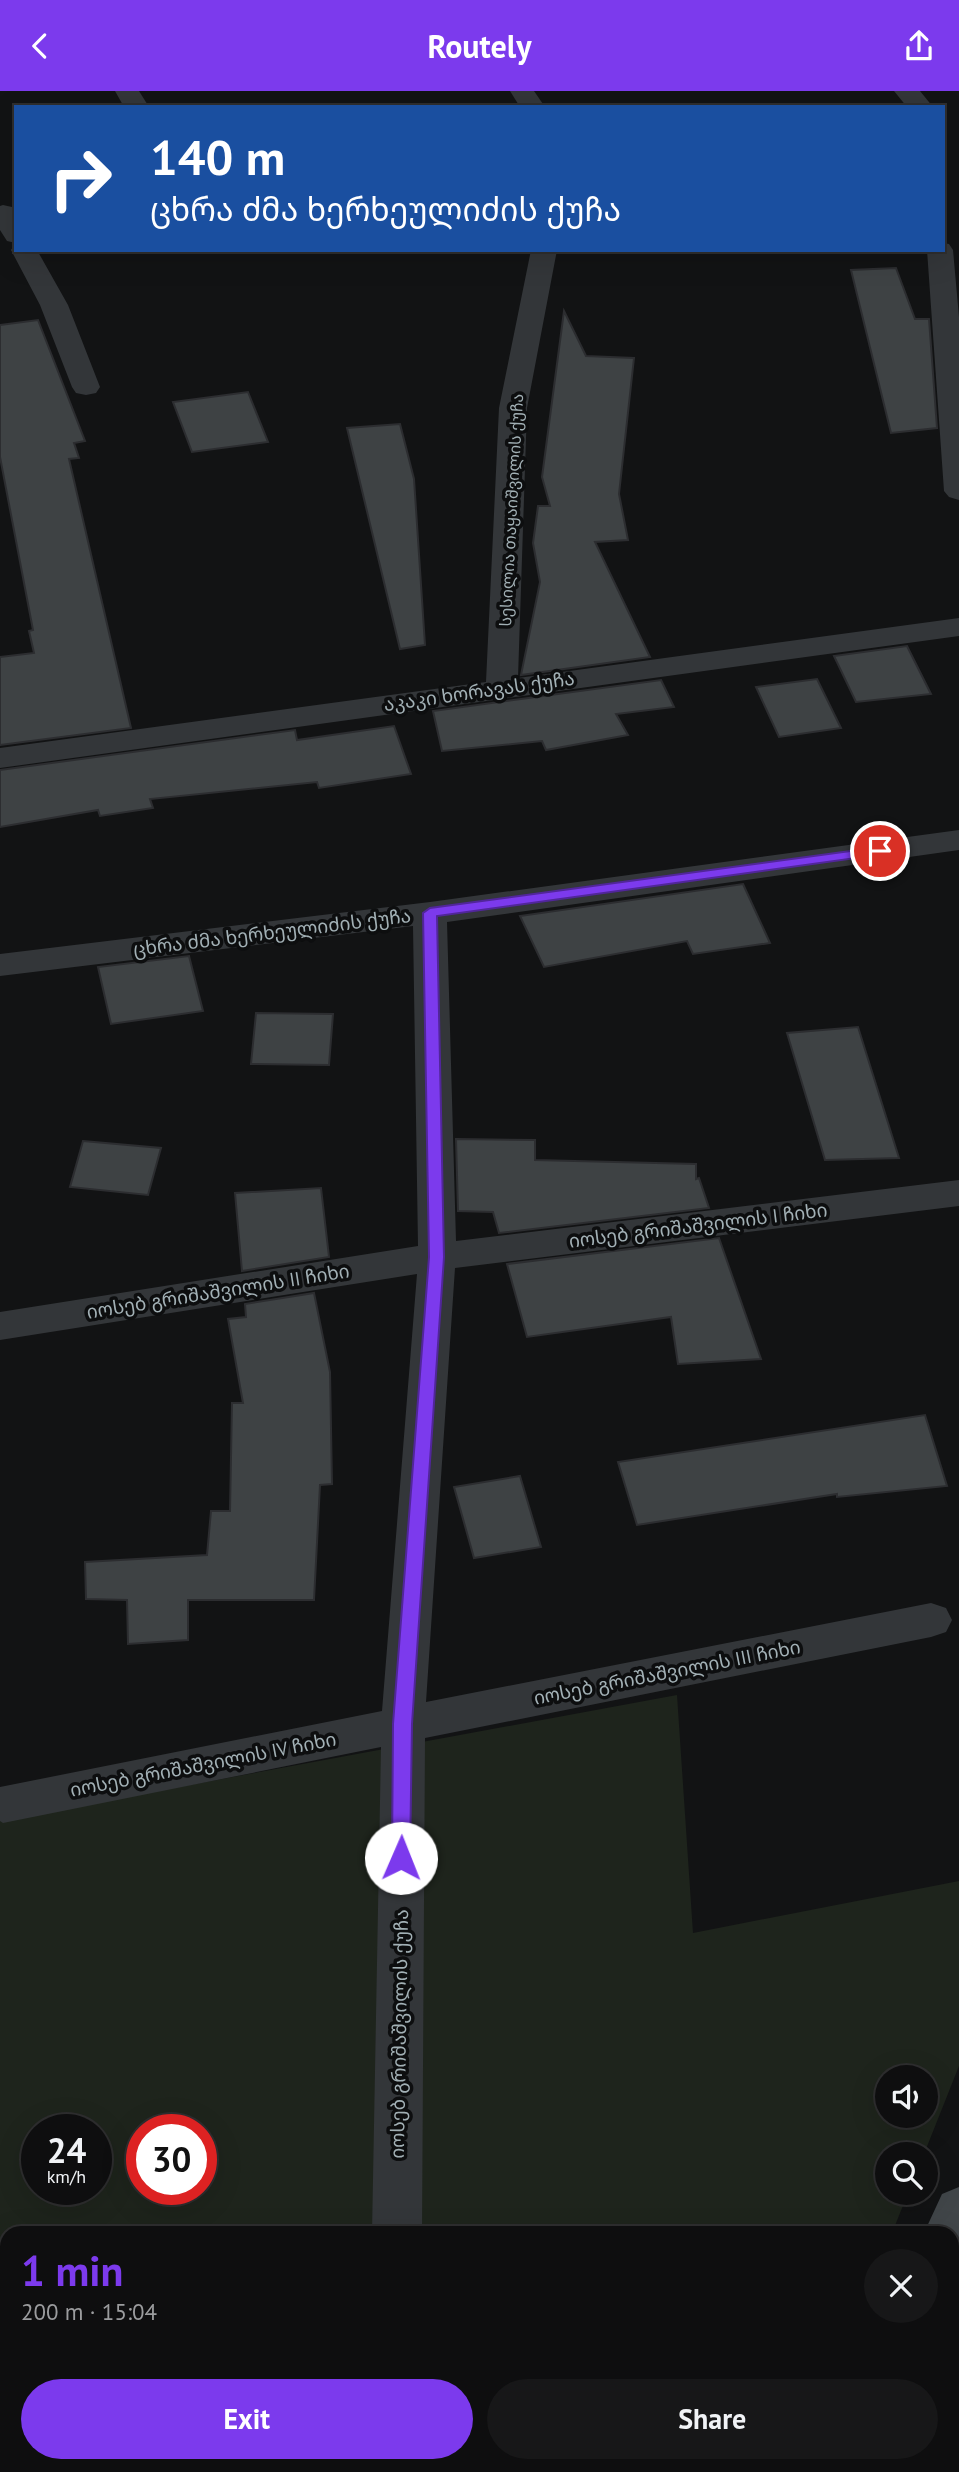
<!DOCTYPE html>
<html lang="en">
<head>
<meta charset="utf-8">
<style>
	:root { --surface:#0e0e0f; --page:#171718; --text:#f1f3f6; --muted:#9b9c9e; --line:#2e2e2f; --accent:#7c3aed }
	body { margin:0; font-family:"PT Sans","Noto Sans Georgian",sans-serif; background:var(--page); color:var(--text); height:100vh; display:flex; flex-direction:column; font-size:26px; white-space:nowrap }
	* { box-sizing:border-box; margin:0 }
	p { font-size:23px; color:var(--muted) }
	.icon { flex:none; width:38px; height:38px; fill:none; stroke:currentColor; stroke-width:2; stroke-linecap:round; stroke-linejoin:round }
	.map { position:relative; flex:1; overflow:hidden }
	.panel { position:absolute; left:0px; top:2135px; width:959px; height:247px; display:flex; flex-direction:column; background:var(--surface); border-radius:21px 21px 0 0; box-shadow:0 7px 28px #0002,0 0 0 2px var(--line) }
	.panel>* { flex:none }
	.guide { position:absolute; left:14px; top:14px; width:931px; height:147px; border-radius:0px; box-shadow:0 7px 28px #0002,0 0 0 2px var(--line); background:#1a4fa0; color:#fff; overflow:hidden }
	.controls { position:absolute; left:875px; top:1974px; display:grid; gap:14px }
	.controls a { display:grid; place-items:center; width:63px; height:63px; border-radius:50%; background:var(--surface); box-shadow:0 7px 28px #0002,0 0 0 2px var(--line); font-size:35px }
	.speed { position:absolute; left:21px; top:2023px; display:flex; gap:14px; font-size:35px; font-weight:700; text-align:center }
	.speed>* { display:grid; place-content:center; width:91px; height:91px; border-radius:50%; background:var(--surface); box-shadow:0 7px 28px #0002,0 0 0 2px var(--line); line-height:1 }
	.speed small { font-size:18px; font-weight:400 }
	.speed .limit { border:10px solid #d22; background:#fff; color:#111 }
	.pin { position:absolute; display:grid; place-items:center; width:60px; height:60px; color:#fff; margin:-30px; border:4px solid #fff; border-radius:50%; box-shadow:0 2px 7px #0007 }
	.me { position:absolute; width:77px; margin:-38px; rotate:1deg; stroke-linejoin:round; filter:drop-shadow(0 0 5px #0008) }
	.turn { display:flex; align-items:center; gap:24px; height:147px; padding:0 21px; font-size:32px }
	.turn .icon { width:91px; height:91px; stroke-width:2.5 }
	.turn b { display:block; font-size:49px; line-height:60px }
	.round { display:grid; place-items:center; flex:none; width:74px; height:74px; border-radius:37px; background:var(--page) }
	.overview { display:flex; align-items:center; justify-content:space-between; height:119px; padding:0 21px }
	h1 { font-size:42px; font-weight:800; line-height:52px; color:var(--accent) }
	.cta { display:flex; gap:14px; margin-top:auto; padding:14px 21px }
	.cta a { flex:1; height:80px; border-radius:42px; background:var(--accent); color:#fff; font-size:28px; font-weight:800; line-height:80px; text-align:center }
	.cta a+a { background:var(--page); color:var(--text) }
	header { display:flex; justify-content:space-between; align-items:center; height:91px; padding:0 21px; background:var(--accent); color:#fff; font-size:32px; font-weight:800 }
	.map>svg:first-child { display:block }
	.green { fill:#1e241c; fill-rule:evenodd }
	.building { fill:#3e4244; stroke:#2c2d30; stroke-width:2 }
	.lines { fill:none; stroke-linecap:round; stroke-linejoin:round }
	.street { fill:#333639; fill-rule:evenodd }
	.secondary { fill:#414649; fill-rule:evenodd }
	.route { fill:#7c3aed; stroke:#51269a; stroke-width:2 }
	.labels { text-anchor:middle; stroke-width:7; stroke-linejoin:round; paint-order:stroke }
	.far-street-label { font-size:16px; fill:#a2b0b5; stroke:#0d0e0f }
	.street-label { font-size:19px; fill:#a2b0b5; stroke:#0d0e0f }
</style>
</head>
<body>
<header><svg class="icon" aria-label="back" viewBox="0 0 24 24"><path d="M15 5l-7 7 7 7"/></svg>Routely<svg class="icon" aria-label="share" viewBox="0 0 24 24"><path d="M12 15V3M7 8l5-5 5 5M5 13v7h14v-7"/></svg></header>
<div class="map">
<svg width="959" height="2381" viewBox="0 0 959 2381">
	<rect width="100%" height="100%" fill="#121314"/>
	<path class="green" d="M677,1604L693,1842L959,1790V1975L924,2063H887V2102H908L892,2142H7V2245L0,2244V1729ZM887,1986H926V2025H887ZM37,2039H96V2098H37ZM142,2039H201V2098H142Z
		M959,2218V2381H0V2327L7,2328V2375H952V2224Z"/>
	<path class="building" d="M896,177L915,228H929L937,337L891,342L851,179Z
		M564,220L586,265L634,267L619,403L628,449L595,451L650,566L521,584L540,491L533,452L538,415H550L542,386Z
		M38,229L85,350L74,352L79,367L69,368L131,637L0,654V566L34,562L29,540L33,539L0,366V234Z
		M248,301L268,351L192,361L173,311Z
		M400,333L414,388L425,554L400,558L347,337Z
		M907,555L931,603L856,611L834,565Z
		M817,588L841,637L779,646L756,596Z
		M661,589L674,616L616,623L628,644L546,659L542,650L442,660L433,620Z
		M394,635L411,683L319,697L317,691L150,708L153,717L100,725L98,719L0,736V679L295,639L297,649Z
		M743,793L770,852L693,863L687,850L544,876L520,825Z
		M189,865L203,920L111,933L98,876Z
		M256,922L333,923L329,974L251,973Z
		M858,936L899,1067L825,1069L787,942Z
		M456,1048L535,1049V1069L696,1073V1088L699,1087L709,1117L499,1142L493,1121L458,1120Z
		M83,1050L161,1057L148,1104L70,1096Z
		M321,1097L329,1166L242,1180L235,1102Z
		M719,1147L761,1268L678,1273L671,1226L527,1246L507,1173Z
		M314,1202L330,1281L332,1393L320,1394L314,1509H188V1549L128,1553L127,1509L86,1508L85,1471L207,1464L211,1420H230L232,1312H243L228,1228L246,1226L245,1213Z
		M925,1324L947,1395L837,1406V1403L637,1434L618,1371Z
		M520,1385L541,1456L474,1467L454,1396Z"/>
	<g class="lines">
		<path class="street" d="M115,0H139L149,16H124Z
			M510,0H534L545,16H520Z
			M894,0H920L933,16H907Z
			M3,114L12,116L16,122V152L7,150L0,139V115Z
			M943,152L949,153L953,159L959,226V409L949,406L944,400L927,159H943Z
			M15,153L16,159H37L68,214L100,296L96,302L86,304L76,302L72,296L40,214L11,159Z
			M531,159H557L527,317L518,587L959,527V545L0,677V657L486,591L499,317Z
			M959,739V759L447,831L456,1150L959,1089V1115L455,1177L426,1611L931,1512L946,1517L952,1529L946,1541L931,1546L425,1647L422,2142H372L381,1656L3,1732L0,1730V1696L382,1620L417,1183L0,1249V1221L418,1155L413,835L0,885V863L430,811Z"/>
		<path class="secondary" d="M959,2096V2161L952,2164V2142H924L942,2103Z
			M0,2259L7,2260V2308L0,2307Z"/>
	</g>
	<path class="route" d="M880,756L885,757V763L437,825L444,1166L412,1633L410,1767L408,1772L401,1775L394,1772L392,1767L393,1633L429,1166L423,822L430,817Z"/>
	<g class="labels">
		<g class="far-street-label">
			<text transform="translate(511 419) rotate(-87)" y="6">სესილია თაყაიშვილის ქუჩა</text>
		</g>
		<g class="street-label">
			<text transform="translate(479 600) rotate(-8)" y="7">აკაკი ხორავას ქუჩა</text>
			<text transform="translate(272 841) rotate(-7)" y="7">ცხრა ძმა ხერხეულიძის ქუჩა</text>
			<text transform="translate(698 1134) rotate(-7)" y="7">იოსებ გრიშაშვილის I ჩიხი</text>
			<text transform="translate(218 1200) rotate(-9)" y="7">იოსებ გრიშაშვილის II ჩიხი</text>
			<text transform="translate(667 1581) rotate(-11)" y="7">იოსებ გრიშაშვილის III ჩიხი</text>
			<text transform="translate(203 1673) rotate(-11)" y="7">იოსებ გრიშაშვილის IV ჩიხი</text>
			<text transform="translate(399 1943) rotate(-89)" y="7">იოსებ გრიშაშვილის ქუჩა</text>
		</g>
	</g>
</svg>
<div class="controls">
<a><svg class="icon" aria-label="sound" viewBox="0 0 24 24"><path d="M4 9h4l5-4v14l-5-4H4zM17 9q2 3 0 6"/></svg></a>
<a><svg class="icon" aria-label="search" viewBox="0 0 24 24"><circle cx="10" cy="10" r="6"/><path d="M15 15l6 6"/></svg></a>
</div>
<div class="speed"><div>24<small>km/h</small></div><div class="limit">30</div></div>
<div class="pin" style="left:880px;top:760px;background:#d93025"><svg class="icon" aria-label="arrive" viewBox="0 0 24 24"><path d="M6 21V4h12l-3 4 3 4H6"/></svg></div>
<svg class="me" style="left:401px;top:1767px" viewBox="-20 -20 40 40"><circle r="19" fill="#fff"/><path d="M0-13L10 11 0 6-10 11z" fill="#7c3aed"/></svg>
<div class="guide">
<div class="turn"><svg class="icon" aria-label="right" viewBox="0 0 24 24"><path d="M7 20v-9h11M14 6l5 5-5 5"/></svg><div><b>140 m</b>ცხრა ძმა ხერხეულიძის ქუჩა</div></div>
</div>
<section class="panel">
<div class="overview"><div><h1>1 min</h1><p>200 m · 15:04</p></div><a class="round"><svg class="icon" aria-label="close" viewBox="0 0 24 24"><path d="M6 6l12 12M18 6L6 18"/></svg></a></div>
<div class="cta"><a>Exit</a><a>Share</a></div>
</section>
</div>
</body>
</html>
